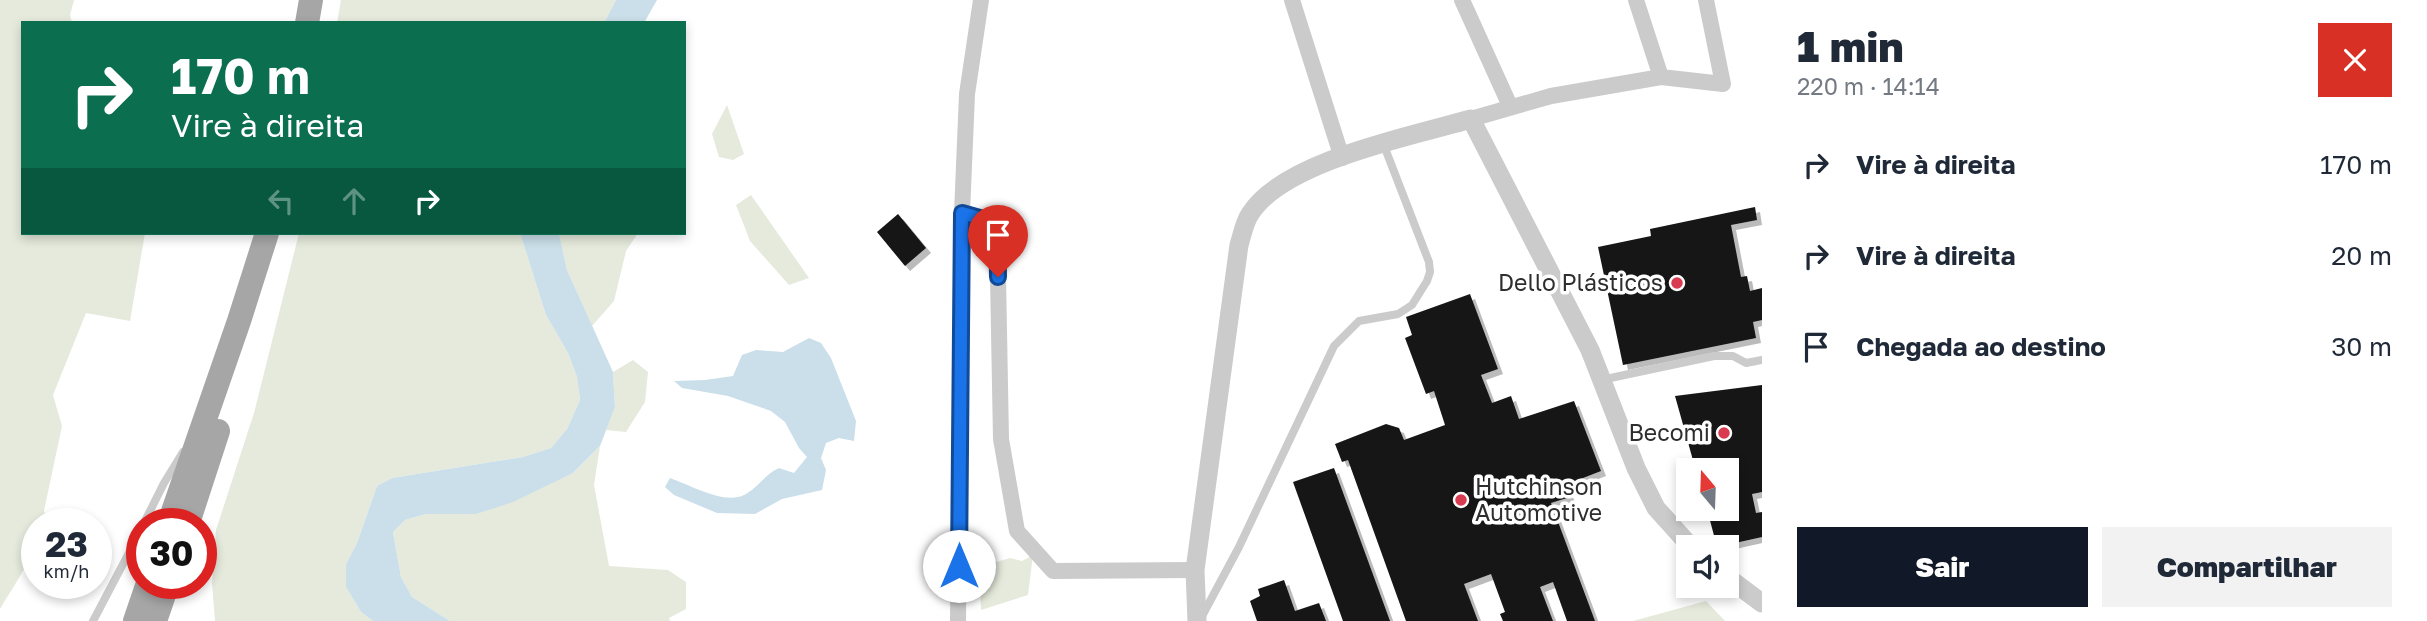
<!DOCTYPE html>
<html lang="pt">
<head>
<meta charset="utf-8">
<style>
	:root { --surface:#fff; --page:#f2f2f3; --text:#1f2937; --muted:#747a83; --accent:#111827 }
	body { margin:0; font-family:"Golos Text",sans-serif; background:var(--page); color:var(--text); height:100vh; display:flex; flex-direction:column; font-size:26px; white-space:nowrap }
	* { box-sizing:border-box; margin:0 }
	p { font-size:23px; color:var(--muted) }
	.icon { flex:none; width:38px; height:38px; fill:none; stroke:currentColor; stroke-width:2; stroke-linecap:round; stroke-linejoin:round }
	.map { position:relative; flex:1; overflow:hidden }
	.panel { display:flex; flex-direction:column; background:var(--surface); width:665px }
	.panel>* { flex:none }
	.top-card { position:absolute; left:21px; top:21px; width:665px; height:214px; border-radius:0px; box-shadow:0 4px 10px #0003; background:#0b6e4f; color:#fff; overflow:hidden }
	.needle { width:46px; rotate:341deg }
	.buttons { position:absolute; left:1676px; top:458px; display:grid; gap:14px }
	.buttons a { display:grid; place-items:center; width:63px; height:63px; border-radius:0px; background:var(--surface); box-shadow:0 4px 10px #0003; font-size:35px }
	.speed { position:absolute; left:21px; top:508px; display:flex; gap:14px; font-size:35px; font-weight:700; text-align:center }
	.speed>* { display:grid; place-content:center; width:91px; height:91px; border-radius:50%; background:var(--surface); box-shadow:0 4px 10px #0003; line-height:1 }
	.speed small { font-size:18px; font-weight:400 }
	.speed .limit { border:10px solid #d22; background:#fff; color:#111 }
	.pin { position:absolute; display:grid; place-items:center; width:60px; height:60px; color:#fff; margin:-72px -30px; border-radius:50% 50% 50% 0; rotate:-45deg; box-shadow:0 0 7px #0007 }
	.pin .icon { rotate:45deg }
	.me { position:absolute; width:77px; margin:-38px; rotate:0deg; stroke-linejoin:round; filter:drop-shadow(0 0 5px #0008) }
	.turn { display:flex; align-items:center; gap:24px; height:147px; padding:0 35px; font-size:32px }
	.turn .icon { width:91px; height:91px; stroke-width:2.5 }
	.turn b { display:block; font-size:49px; line-height:60px }
	.lanes { display:flex; align-items:center; height:66px; padding:0 35px; background:#0003; justify-content:center; gap:35px; direction:ltr }
	.lanes .off { opacity:.35 }
	.round { display:grid; place-items:center; flex:none; width:74px; height:74px; border-radius:0px; background:var(--page) }
	.summary { display:flex; align-items:center; justify-content:space-between; height:119px; padding:0 35px }
	h1 { font-size:42px; font-weight:800; line-height:52px }
	.primary-button { display:flex; gap:14px; margin-top:auto; padding:14px 35px }
	.primary-button a { flex:1; height:80px; border-radius:0px; background:var(--accent); color:#fff; font-size:28px; font-weight:800; line-height:80px; text-align:center }
	.primary-button a+a { background:var(--page); color:var(--text) }
	ul { padding:0; list-style:none }
	li { display:flex; align-items:center; gap:21px; height:91px; padding:0 35px }
	li div { flex:1 }
	li b { display:block; font-size:26px }
	li em { font-style:normal }
	main { display:flex; flex:1; min-height:0 }
	.map>svg:first-child { display:block }
	.green { fill:#e5eadc }
	.water { fill:#cadfe9 }
	.building { fill:#151515; filter:url(#shadow) }
	.lines { fill:none; stroke-linecap:round; stroke-linejoin:round }
	.service { stroke:#cbcbcb; stroke-width:8 }
	.minor { stroke:#cbcbcb; stroke-width:16 }
	.tertiary { stroke:#cbcbcb; stroke-width:19 }
	.primary { stroke:#a6a6a6; stroke-width:24 }
	.route-casing { stroke:#114b97; stroke-width:18 }
	.route { stroke:#1a73e8; stroke-width:12 }
	.poi-dot { fill:#d93b50; stroke:#fff; stroke-width:2.5 }
	.labels { text-anchor:middle; stroke-width:7; stroke-linejoin:round; paint-order:stroke }
	.poi-label { font-size:23px; fill:#2e2e2e; stroke:#fff; text-anchor:end }
</style>
</head>
<body>
<main>
<div class="map">
<svg width="1762" height="621" viewBox="0 0 1762 621">
	<defs>
		<filter id="shadow"><feDropShadow dx="5" dy="5" stdDeviation="0" flood-color="#0004"/></filter>
	</defs>
	<rect width="100%" height="100%" fill="#fff"/>
	<path class="green" d="M0,0H74L70,15L72,23H23V233H145L130,321L86,313L53,395L62,426L44,511L48,523H37C37,555 16,582 0,609Z
		M341,0H616L604,23H337Z
		M727,105L744,154L733,160L719,157L712,134Z
		M751,195L809,278L789,285L750,241L736,205Z
		M299,233H520L546,315L568,353L577,377L580,400L567,429L551,448L523,457L392,478L377,486L357,543L346,564V587L361,612L373,621H215L212,583L216,530L254,413Z
		M559,233H638L626,251L614,301L592,326L567,270Z
		M633,360L648,372L645,402L626,432L606,430L615,407L613,372Z
		M600,446L594,485L609,566L668,570L686,582V609L669,618L670,621H450L412,597L401,577L393,532L405,520L426,514H476L573,473Z
		M1033,555L1028,595L981,610L979,567L1010,558L1022,561Z
		M1706,601L1725,621H1633Z"/>
	<path class="water" d="M616,0H657L644,23H604Z
		M520,233H559L567,270L613,372L615,407L600,446L573,473L513,502L476,514H426L405,520L393,532L401,577L412,597L450,621H373L361,612L346,587V564L357,543L377,486L392,478L523,457L551,448L567,429L580,400L577,377L568,353L546,315Z
		M809,338L821,343L831,358L856,421L854,441L839,438L826,443L821,458L826,470L822,490L782,499L755,514L717,513L674,495L665,487L670,478C690,485 725,505 744,495C758,488 765,474 779,468L794,473L807,457L799,448L785,422L771,411L728,396L682,388L674,381L705,380L733,376L742,355L756,350L783,352Z"/>
	<path class="building" d="M1755,207L1757,220L1731,225L1741,277L1747,276L1750,291L1762,288V320L1753,322L1756,338L1623,365L1598,247L1651,236L1650,229Z
		M898,214L926,248L905,266L877,232Z
		M1470,294L1498,369L1481,375L1492,403L1511,396L1519,419L1574,401L1601,471L1565,485L1570,497L1551,503L1595,621H1567L1553,582L1540,587L1553,621H1503L1500,614L1505,612L1491,574L1464,584L1478,621H1406L1348,460L1342,462L1335,444L1386,424L1399,428L1404,440L1445,425L1434,391L1426,394L1405,338L1412,335L1406,317Z
		M1762,385V492L1752,494L1756,513L1762,512V537L1717,547L1707,509H1727V471H1696L1675,396Z
		M1334,468L1390,621H1343L1293,482Z
		M1284,580L1295,611L1319,603L1326,621H1257L1250,601L1260,596L1258,589Z"/>
	<g class="lines">
		<path class="service" d="M1601,380L1714,356H1733L1746,363L1762,360
			M144,523L164,483L183,452
			M1201,618L1239,547L1334,346L1359,321L1398,314L1412,305L1427,281L1430,272L1429,262L1383,143
			M93,621L142,528"/>
		<path class="minor" d="M1292,0L1342,158
			M1462,0L1510,106
			M1636,0L1661,77
			M1471,119L1551,96L1661,77L1723,84L1706,0
			M962,213L997,223L1001,439L1017,531L1053,571L1195,570
			M958,621L962,213L967,94L981,0"/>
		<path class="tertiary" d="M1727,577L1762,603
			M1197,621L1195,570L1239,245C1242,236 1244,223 1250,214C1283,161 1412,136 1471,119L1590,350L1636,468L1656,508L1692,548"/>
		<path class="primary" d="M307,23L311,0
			M169,523L239,321L267,233
			M188,523L218,431
			M135,621L148,583
			M155,621L168,583"/>
	</g>
	<g class="lines">
		<g class="route-casing">
			<path id="route" d="M959,566L962,213L997,223L998,277"/>
		</g>
		<use href="#route" class="route"/>
	</g>
	<g class="poi-dot">
		<circle cx="1677" cy="283" r="7"/>
		<circle cx="1724" cy="433" r="7"/>
		<circle cx="1461" cy="500" r="7"/>
	</g>
	<g class="labels">
		<g class="poi-label">
			<text x="1663" y="291">Dello Plásticos</text>
			<text x="1710" y="441">Becomi</text>
			<text x="1475" y="495" text-anchor="start">Hutchinson<tspan x="1475" dy="26">Automotive</tspan></text>
		</g>
	</g>
</svg>
<div class="buttons">
<a><svg class="needle" viewBox="-14 -14 28 28"><path d="M0-13l5 13h-10z" fill="#e53935"/><path d="M0 13l5-13h-10z" fill="#747a83"/></svg></a>
<a><svg class="icon" aria-label="sound" viewBox="0 0 24 24"><path d="M4 9h4l5-4v14l-5-4H4zM17 9q2 3 0 6"/></svg></a>
</div>
<div class="speed"><div>23<small>km/h</small></div><div class="limit">30</div></div>
<div class="pin" style="left:998px;top:277px;background:#d93025"><svg class="icon" aria-label="arrive" viewBox="0 0 24 24"><path d="M6 21V4h12l-3 4 3 4H6"/></svg></div>
<svg class="me" style="left:959px;top:566px" viewBox="-20 -20 40 40"><circle r="19" fill="#fff"/><path d="M0-13L10 11 0 6-10 11z" fill="#1a73e8"/></svg>
<div class="top-card">
<div class="turn"><svg class="icon" aria-label="right" viewBox="0 0 24 24"><path d="M7 20v-9h11M14 6l5 5-5 5"/></svg><div><b>170 m</b>Vire à direita</div></div>
<div class="lanes"><svg class="icon off" aria-label="left" viewBox="0 0 24 24"><path d="M17 20v-9H6M10 6l-5 5 5 5"/></svg><svg class="icon off" aria-label="ahead" viewBox="0 0 24 24"><path d="M12 20V5M6 11l6-6 6 6"/></svg><svg class="icon" aria-label="right" viewBox="0 0 24 24"><path d="M7 20v-9h11M14 6l5 5-5 5"/></svg></div>
</div>
</div>
<section class="panel">
<div class="summary"><div><h1>1 min</h1><p>220 m · 14:14</p></div><a class="round" style="background:#d93025;color:#fff"><svg class="icon" aria-label="close" viewBox="0 0 24 24"><path d="M6 6l12 12M18 6L6 18"/></svg></a></div>
<ul>
<li><svg class="icon" aria-label="right" viewBox="0 0 24 24"><path d="M7 20v-9h11M14 6l5 5-5 5"/></svg><div><b>Vire à direita</b></div><em>170 m</em></li>
<li><svg class="icon" aria-label="right" viewBox="0 0 24 24"><path d="M7 20v-9h11M14 6l5 5-5 5"/></svg><div><b>Vire à direita</b></div><em>20 m</em></li>
<li><svg class="icon" aria-label="arrive" viewBox="0 0 24 24"><path d="M6 21V4h12l-3 4 3 4H6"/></svg><div><b>Chegada ao destino</b></div><em>30 m</em></li>
</ul>
<div class="primary-button"><a>Sair</a><a>Compartilhar</a></div>
</section>
</main>
</body>
</html>
